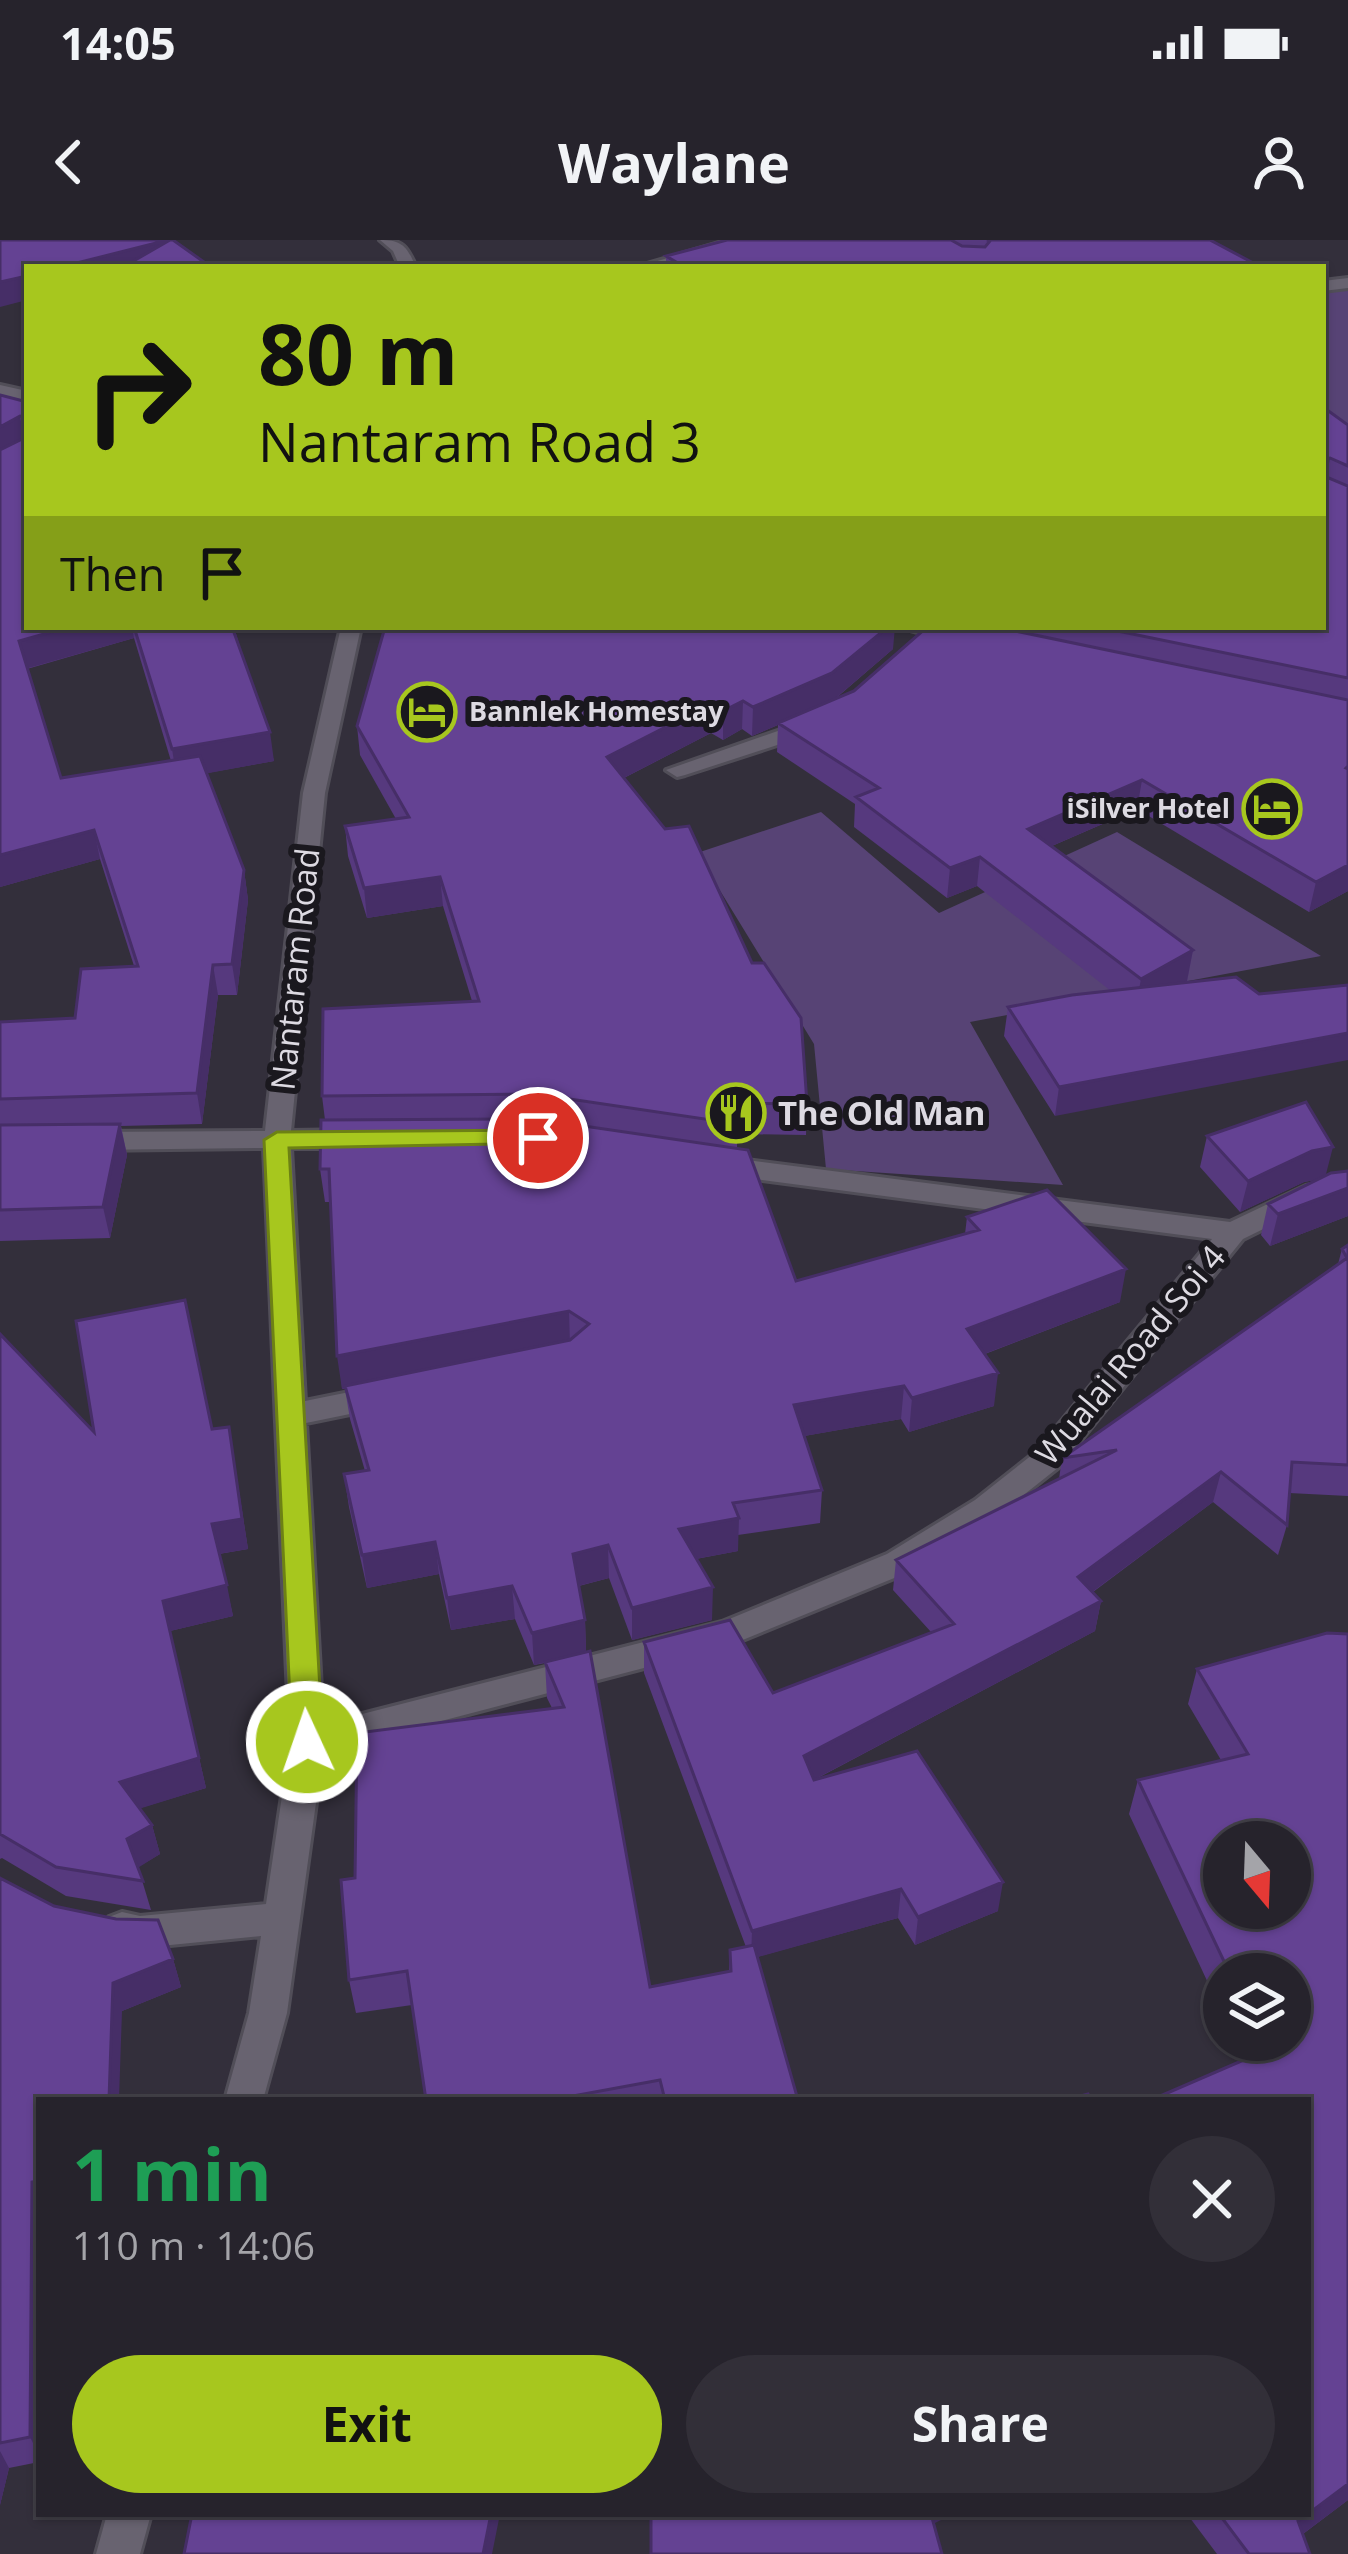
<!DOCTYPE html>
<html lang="en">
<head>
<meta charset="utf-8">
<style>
	:root { --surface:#26232c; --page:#322f38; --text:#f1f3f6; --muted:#a4a4a9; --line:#424048; --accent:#a7c71e }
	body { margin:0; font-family:"Open Sans",sans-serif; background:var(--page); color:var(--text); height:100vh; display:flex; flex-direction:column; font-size:45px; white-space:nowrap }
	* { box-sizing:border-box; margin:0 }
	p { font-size:39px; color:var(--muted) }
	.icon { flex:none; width:66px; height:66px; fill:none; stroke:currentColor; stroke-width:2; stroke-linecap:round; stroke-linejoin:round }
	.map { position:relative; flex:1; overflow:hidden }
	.details { position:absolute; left:36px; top:1857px; width:1275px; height:420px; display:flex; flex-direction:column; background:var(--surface); border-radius:0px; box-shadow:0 3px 9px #0004,0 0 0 3px var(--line) }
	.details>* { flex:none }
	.top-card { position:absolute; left:24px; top:24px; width:1302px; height:366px; border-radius:0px; box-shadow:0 3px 9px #0004,0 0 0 3px var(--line); background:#a7c71e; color:#111; overflow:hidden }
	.needle { width:78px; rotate:161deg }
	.fabs { position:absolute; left:1203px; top:1581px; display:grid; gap:24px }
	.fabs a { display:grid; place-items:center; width:108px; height:108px; border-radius:50%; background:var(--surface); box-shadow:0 3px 9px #0004,0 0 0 3px var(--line); font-size:60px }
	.pin { position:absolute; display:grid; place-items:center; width:102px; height:102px; color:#fff; margin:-51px; border:6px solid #fff; border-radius:50%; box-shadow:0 3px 12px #0007 }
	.me { position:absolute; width:132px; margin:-66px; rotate:357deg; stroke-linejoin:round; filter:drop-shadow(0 0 9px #0008) }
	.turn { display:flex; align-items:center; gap:42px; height:252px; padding:0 36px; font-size:54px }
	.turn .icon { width:156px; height:156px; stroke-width:2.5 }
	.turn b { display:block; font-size:84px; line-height:102px }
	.then { display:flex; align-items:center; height:114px; padding:0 36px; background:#0003; gap:24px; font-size:45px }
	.round { display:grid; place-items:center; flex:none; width:126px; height:126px; border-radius:63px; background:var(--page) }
	.headline { display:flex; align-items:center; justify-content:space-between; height:204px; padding:0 36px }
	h1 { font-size:72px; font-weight:700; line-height:90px; color:#1e9e55 }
	.cta { display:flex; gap:24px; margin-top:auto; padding:24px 36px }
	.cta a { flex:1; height:138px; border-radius:72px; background:var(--accent); color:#111; font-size:48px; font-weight:700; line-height:138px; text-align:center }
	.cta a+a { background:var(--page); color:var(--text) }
	.status { display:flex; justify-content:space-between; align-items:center; height:84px; padding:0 60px; background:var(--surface); direction:ltr }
	.status svg { height:33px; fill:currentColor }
	header { display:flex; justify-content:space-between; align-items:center; height:156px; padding:0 36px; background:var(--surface); font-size:54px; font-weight:700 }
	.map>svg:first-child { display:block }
	.green { fill:#574375 }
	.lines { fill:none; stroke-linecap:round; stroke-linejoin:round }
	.minor-casing { stroke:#514e58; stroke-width:6 }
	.minor { fill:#686370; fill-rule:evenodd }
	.wall { fill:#56397e; fill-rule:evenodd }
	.shaded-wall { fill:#462e67 }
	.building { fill:#644293; stroke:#462e67; stroke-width:3; fill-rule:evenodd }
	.route { fill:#a7c71e; stroke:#6d8114; stroke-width:3 }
	.labels { text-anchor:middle; stroke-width:12; stroke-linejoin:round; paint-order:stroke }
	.far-poi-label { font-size:27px; font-weight:bold; fill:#dddae2; stroke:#1a181e; text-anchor:start }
	.street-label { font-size:33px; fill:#dddae2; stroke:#1a181e }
	.poi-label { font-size:33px; font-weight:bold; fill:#dddae2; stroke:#1a181e; text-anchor:start }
</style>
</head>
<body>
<div class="status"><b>14:05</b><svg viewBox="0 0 49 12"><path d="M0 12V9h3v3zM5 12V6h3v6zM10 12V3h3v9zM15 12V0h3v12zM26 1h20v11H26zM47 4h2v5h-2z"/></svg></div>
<header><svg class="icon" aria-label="back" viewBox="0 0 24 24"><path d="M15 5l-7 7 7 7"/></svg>Waylane<svg class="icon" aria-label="person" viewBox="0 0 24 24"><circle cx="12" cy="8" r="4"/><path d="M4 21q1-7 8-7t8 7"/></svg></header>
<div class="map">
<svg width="1348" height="2314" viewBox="0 0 1348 2314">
	<rect width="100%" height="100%" fill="#332f3b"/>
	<path class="green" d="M1348,49V210L1323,196V52Z
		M821,572L939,673L1117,592L1321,716L970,782L1063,945L826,929L814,804L697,613Z"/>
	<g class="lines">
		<g class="minor-casing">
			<path id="minor" d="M380,0C403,0 407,7 416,27H400L393,11Z
				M729,0H755L664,27H637Z
				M1348,38V48L1323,51V41Z
				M0,145L27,151V161L0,155Z
				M341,387H361L325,553L291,891L358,890L371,899L358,908H291L305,1161L384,1145L395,1148L399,1156L395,1164L384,1167L306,1183L323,1484L722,1382L887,1314L975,1260L1037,1211L1212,999L716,934L702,925L706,919L716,916L1230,982L1306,946L1348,938V956L1322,960L1243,999L1059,1227L997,1276L909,1332L728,1406L323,1512L287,1773L263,1860H225L249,1773L261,1696L140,1708L109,1699L104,1688L109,1677L122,1672L140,1676L266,1664L290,1502L264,908L88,910L75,901L88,892L265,891L303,553Z
				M900,387H938L970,398L960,404Z
				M815,478L823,480V490L685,535L677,537L666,530Z
				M107,2274H151L140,2314H96Z"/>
		</g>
		<use href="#minor" class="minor"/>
	</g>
	<path class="wall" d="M727,0H1210L666,24V16Z
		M0,155L27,162V387H234L274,521L207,533L244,630L248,660L237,755H218L202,884L121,886L127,915L110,998L0,1001V782L75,778L134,726L100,619L0,647ZM134,398L171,521L61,538L27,429Z
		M1323,167L1348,185V651L1309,672L1137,569L1052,606L1193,710L1187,741L1055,876L1004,796L1008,767L1111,751L977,646L947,658L854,587L855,564L777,512L778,485L752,496L742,489L723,500L711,493L624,538L807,864L806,895L737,894V909L796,1041L965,994L967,977L1120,1062L985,1114L994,1166L909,1192L901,1179L804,1196L822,1250L820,1283L738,1295V1311L696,1319L712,1380L632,1400L609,1338L579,1346L585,1380L586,1412L650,1747L729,1732L730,1710L746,1707L644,1433V1402L773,1453L931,1392L893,1350L896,1320L1059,1239L1062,1218L1338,1024L1342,1009L1348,1005V1256L1289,1253L1287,1285L1278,1315L1213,1262L1093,1352L1101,1361L1095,1391L814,1540L998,1671L915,1705L898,1678L757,1717L798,1860H426L412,1765L356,1773L349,1740L355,1638L552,1468L547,1458L545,1423L534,1425L515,1379L451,1390L439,1334L367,1348L349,1267L344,1234L365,1231L350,1179L345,1149H342L331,962H325L320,929L325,880L322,856L472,761L443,666L367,678L348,616L345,586L396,579L360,515L357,486L893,409L835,459L854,451L927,387H1323Z
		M1207,896L1326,936L1348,976L1270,1006L1261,995L1268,964L1320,939L1304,942L1240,972L1200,927Z
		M0,1094L94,1192L212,1189L229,1187L248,1309L219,1314L233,1376L170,1391L206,1548L140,1568L152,1585L160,1614L138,1627L151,1670L66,1656L2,1618L0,1619Z
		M1327,1393L1348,1394V2260L1303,2294L1310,2314H1217L1187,2274H1308V1860H1151L1244,1820L1235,1800H1290V1734H1224V1777L1129,1574L1138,1540L1221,1520L1188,1464L1197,1429ZM1224,1602H1290V1668H1224Z
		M0,1638L54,1666L173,1719L181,1747L122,1771L39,1860V2222L9,2228L0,2265Z"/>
	<path class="shaded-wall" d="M168,0L156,27H61Z
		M27,36V60L0,67V42Z
		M20,176L25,203L0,217V187Z
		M1330,218L1325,245H1323L1325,219Z
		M69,387H132L134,398L25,429L19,401Z
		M888,387H895L893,409L831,462L752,496L753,467Z
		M743,461L742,489L723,500V471Z
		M711,464V493L608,546L607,517Z
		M270,492L274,521L177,539L172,509Z
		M1142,540L1137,569L1024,618L1028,589Z
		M94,590L100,619L0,647V615Z
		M980,617L977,646L947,658L950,628Z
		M1348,625V651L1309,672L1316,642Z
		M244,630L248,660L237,755L232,724Z
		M440,637L443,666L367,678L364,648Z
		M1193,710L1187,741L1135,770L1141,739Z
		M213,725L218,755L202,884L197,853Z
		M1348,793V820L1055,876L1059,847Z
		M120,884L127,915L110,998L103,967Z
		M1333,907L1325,938L1304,942L1240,972L1248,941L1312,911Z
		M1348,948V976L1270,1006L1278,974Z
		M1126,1029L1120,1062L963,1122L967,1089Z
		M569,1071L570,1105L342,1149L337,1116Z
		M998,1133L994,1166L909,1192L912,1158Z
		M904,1146L901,1179L793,1198L794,1165Z
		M229,1187L248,1309L218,1314L212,1284Z
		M1221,1232L1213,1262L1072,1367L1078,1337Z
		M739,1278L738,1311L679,1322V1289Z
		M435,1302L439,1334L367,1348L362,1315Z
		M608,1305L609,1338L574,1347L573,1314Z
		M227,1345L233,1376L170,1391L206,1548L129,1572L120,1542L163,1361Z
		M512,1346L515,1379L451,1390L447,1358Z
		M713,1347L712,1380L632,1400V1368Z
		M1101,1361L1095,1391L802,1546L804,1516Z
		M585,1380L586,1412L534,1425L532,1393Z
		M152,1585L160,1614L136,1629L127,1599Z
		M1003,1642L998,1671L915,1705L918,1677Z
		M901,1649L898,1678L751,1719L752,1691Z
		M173,1719L181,1747L122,1771L119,1860H109L113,1743Z
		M32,1942L39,1960V2215L30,2197Z
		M0,2211L9,2228L0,2265Z
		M1348,2244V2260L1284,2308L1298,2281Z
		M491,2274H500L492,2314H483Z
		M926,2274H953L923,2289Z"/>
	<path class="building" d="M0,0H168L61,27H27V36L0,42Z
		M170,0H173L211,27H123Z
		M727,0H951L962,6L985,7L990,1L987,0H1210L1259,26L655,27L676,22L666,16Z
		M0,155L27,162V387H69L19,401L61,538L200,516L244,630L232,724L213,725L197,853L0,859V782L75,778L81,729L138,726L94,590L0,615V210L24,198L25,177L20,176L0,187Z
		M1323,167L1348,185V226L1330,218L1325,219L1324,236L1348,246V438L1098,387H1323Z
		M134,387H232L270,492L172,509Z
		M385,387H888L832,433L753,467L743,461L723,471L711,464L607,517L665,589L689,586L752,723H764L801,778L807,864L730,863L738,884L536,854L322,856L323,769L479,761L440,637L364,648L345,586L409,577L357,486Z
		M927,387H996L1348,460V526L1346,528L1348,529V625L1316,642L1142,540L1028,589L1193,710L1141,739L980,617L950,628L856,557L879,548L778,483L854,451Z
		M1236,737L1259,754L1348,745V793L1059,847L1008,767L1072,755Z
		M1306,862L1333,907L1312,911L1248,941L1207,896Z
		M536,879L748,910L796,1041L979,990L967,977L1047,950L1126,1029L967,1089L998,1133L912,1158L904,1146L794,1165L822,1250L733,1263L739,1278L679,1289L713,1347L632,1368L608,1305L573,1314L585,1380L532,1393L512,1346L447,1358L435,1302L362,1315L344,1234L369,1230L345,1146L570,1100L589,1084L569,1071L337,1116L329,929H320L321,880Z
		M120,884L103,967L0,970V885Z
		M1348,931V948L1278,974L1268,964L1331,933Z
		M1348,1005V1225L1292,1222L1287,1285L1221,1232L1078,1337L1101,1361L804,1516L814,1540L917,1511L1003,1642L918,1677L901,1649L752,1691L644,1402L730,1380L773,1453L954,1384L896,1320L1117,1210L1062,1218L1347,1018L1342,1009Z
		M185,1060L212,1189L229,1187L242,1279L212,1284L227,1345L163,1361L199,1518L120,1542L152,1585L127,1599L143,1641L56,1627L0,1594V1094L94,1192L76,1081Z
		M1327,1393L1348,1394V2244L1308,2274V1860H1151L1267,1810L1262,1800H1290V1734H1230L1138,1540L1248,1514L1197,1429ZM1224,1602H1290V1668H1224Z
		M590,1411L650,1747L731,1731L730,1710L754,1705L798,1860H665L660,1840L562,1858V1860H426L407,1731L349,1740L341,1640L355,1638L357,1493L564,1467L545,1422Z
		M0,1638L54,1666L116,1679L158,1680L173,1719L113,1743L109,1860H39V1941L32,1942L30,2197L0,2203Z
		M1088,1854L1091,1860H1065Z
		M192,2274H491L483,2314H184Z
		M651,2274H931L942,2314H651Z
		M1219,2274H1307L1298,2281L1310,2314H1249Z"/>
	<path class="route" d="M538,890L546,892V903L289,908L323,1502L318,1511L307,1514L296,1511L292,1502L264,900L277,892Z"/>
	<defs>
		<g id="hotel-ring" transform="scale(3)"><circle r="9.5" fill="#1a181e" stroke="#a7c71e" stroke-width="1.5"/><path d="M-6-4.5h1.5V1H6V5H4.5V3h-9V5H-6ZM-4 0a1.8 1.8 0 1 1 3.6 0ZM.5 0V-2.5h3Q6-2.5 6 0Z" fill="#a7c71e"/></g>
		<g id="restaurant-ring" transform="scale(3)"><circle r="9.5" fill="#1a181e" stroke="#a7c71e" stroke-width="1.5"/><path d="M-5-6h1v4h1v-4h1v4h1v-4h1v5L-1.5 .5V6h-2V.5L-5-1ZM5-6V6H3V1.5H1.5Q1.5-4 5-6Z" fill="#a7c71e"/></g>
	</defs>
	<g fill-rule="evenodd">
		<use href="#hotel-ring" x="427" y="472"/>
		<use href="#hotel-ring" x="1272" y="569"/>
		<use href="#restaurant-ring" x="736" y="873"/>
	</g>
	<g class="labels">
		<g class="far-poi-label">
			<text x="469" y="481">Bannlek Homestay</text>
			<text x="1230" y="578" text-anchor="end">iSilver Hotel</text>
		</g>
		<g class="street-label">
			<text transform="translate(295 729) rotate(-84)" y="12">Nantaram Road</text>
			<text transform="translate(1130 1115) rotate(-50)" y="12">Wualai Road Soi 4</text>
		</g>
		<g class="poi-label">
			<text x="778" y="885">The Old Man</text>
		</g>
	</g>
</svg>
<div class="fabs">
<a><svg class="needle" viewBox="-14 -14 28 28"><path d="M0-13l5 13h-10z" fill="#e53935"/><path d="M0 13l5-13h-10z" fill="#a4a4a9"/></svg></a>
<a><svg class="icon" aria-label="layers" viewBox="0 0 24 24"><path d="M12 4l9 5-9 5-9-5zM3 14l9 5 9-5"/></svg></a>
</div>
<div class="pin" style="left:538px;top:898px;background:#d93025"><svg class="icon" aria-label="arrive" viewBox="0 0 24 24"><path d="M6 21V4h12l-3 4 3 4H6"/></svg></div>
<svg class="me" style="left:307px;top:1502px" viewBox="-20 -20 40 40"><circle r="17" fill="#a7c71e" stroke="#fff" stroke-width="3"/><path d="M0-11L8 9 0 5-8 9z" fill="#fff"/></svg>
<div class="top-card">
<div class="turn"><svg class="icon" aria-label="right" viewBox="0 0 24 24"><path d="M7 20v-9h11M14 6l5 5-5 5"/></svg><div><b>80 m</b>Nantaram Road 3</div></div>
<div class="then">Then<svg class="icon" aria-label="arrive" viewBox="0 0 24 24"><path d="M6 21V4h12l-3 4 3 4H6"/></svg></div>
</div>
<section class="details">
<div class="headline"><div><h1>1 min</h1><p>110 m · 14:06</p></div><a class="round"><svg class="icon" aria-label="close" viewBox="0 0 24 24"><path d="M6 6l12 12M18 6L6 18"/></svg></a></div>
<div class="cta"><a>Exit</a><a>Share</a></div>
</section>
</div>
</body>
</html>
